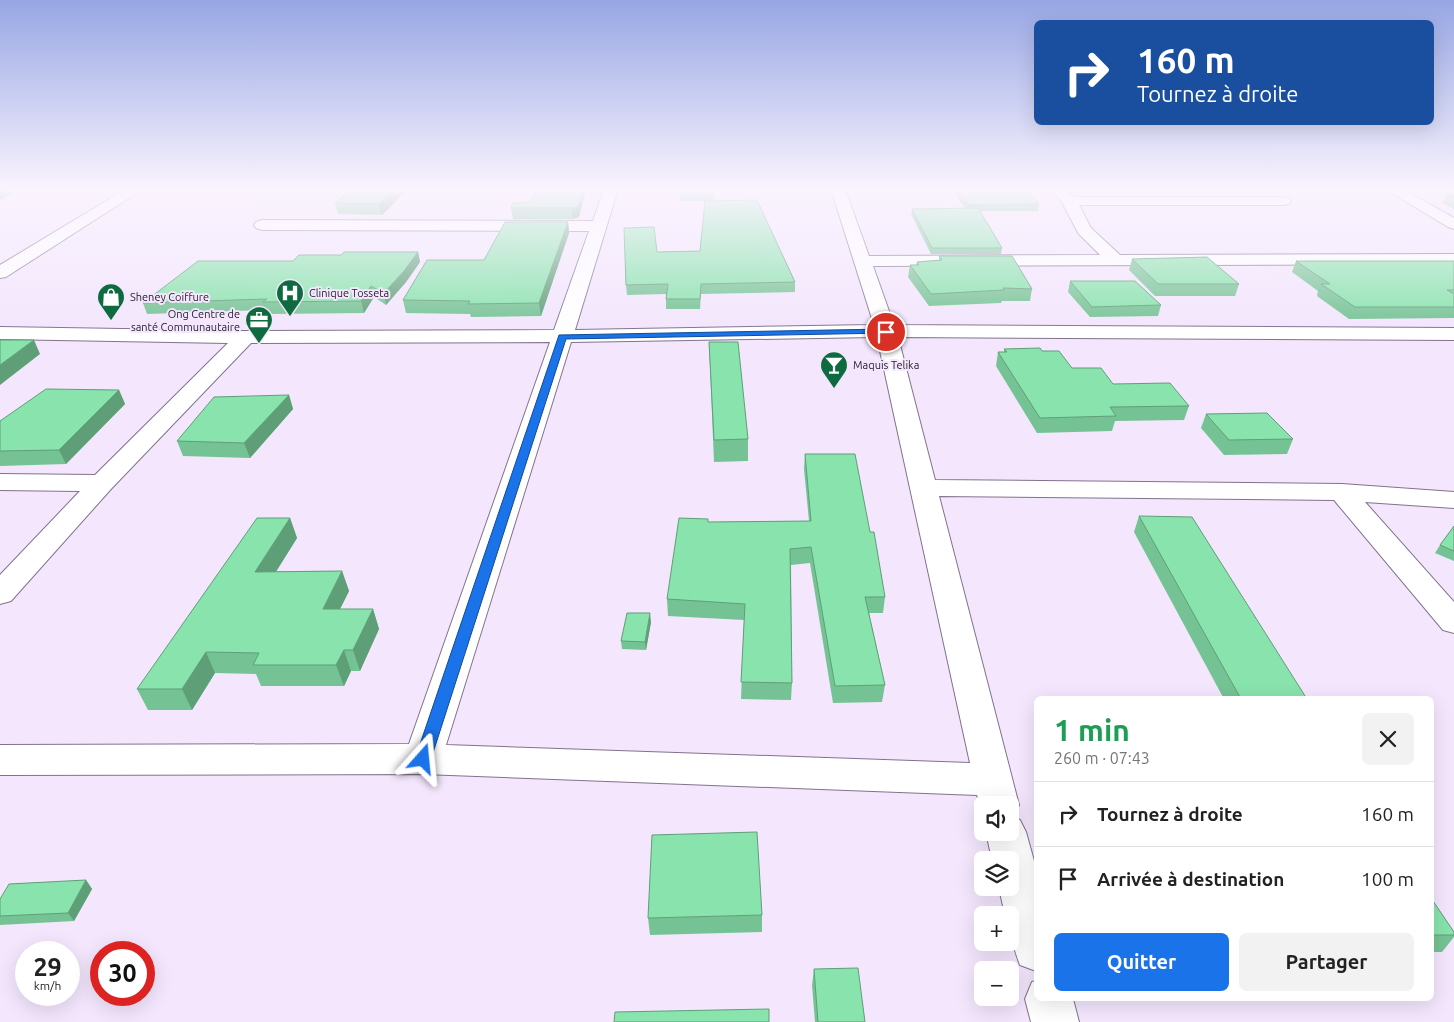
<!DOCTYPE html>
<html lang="fr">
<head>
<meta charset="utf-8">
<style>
	:root { --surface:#fff; --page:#f2f2f2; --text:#222; --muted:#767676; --line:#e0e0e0; --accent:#1a73e8 }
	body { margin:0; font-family:Ubuntu,sans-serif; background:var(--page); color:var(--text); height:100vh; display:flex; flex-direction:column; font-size:19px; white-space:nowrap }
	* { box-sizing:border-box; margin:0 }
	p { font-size:16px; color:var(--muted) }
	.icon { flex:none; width:28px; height:28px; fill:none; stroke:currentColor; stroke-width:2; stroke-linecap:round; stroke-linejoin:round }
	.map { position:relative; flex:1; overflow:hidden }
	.drawer { position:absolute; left:1034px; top:696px; width:400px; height:305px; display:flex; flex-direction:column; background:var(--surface); border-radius:8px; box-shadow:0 5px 20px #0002 }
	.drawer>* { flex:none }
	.top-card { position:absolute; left:1034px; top:20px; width:400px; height:105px; border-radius:8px; box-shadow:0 5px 20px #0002; background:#1a4fa0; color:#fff; overflow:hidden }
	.tools { position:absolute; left:974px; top:796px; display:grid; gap:10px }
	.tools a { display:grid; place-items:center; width:45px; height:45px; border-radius:8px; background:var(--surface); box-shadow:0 5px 20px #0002; font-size:25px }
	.speed { position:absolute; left:15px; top:941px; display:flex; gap:10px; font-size:25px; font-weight:700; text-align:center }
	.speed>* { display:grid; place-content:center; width:65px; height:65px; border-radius:50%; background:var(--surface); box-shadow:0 5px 20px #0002; line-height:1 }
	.speed small { font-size:12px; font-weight:400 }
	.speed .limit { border:8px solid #d22; background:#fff; color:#111 }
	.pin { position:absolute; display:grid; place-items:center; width:42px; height:42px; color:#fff; margin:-21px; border:2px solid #fff; border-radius:50%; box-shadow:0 1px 5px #0007 }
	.me { position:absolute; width:55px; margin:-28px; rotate:18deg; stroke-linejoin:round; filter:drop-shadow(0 0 4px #0008) }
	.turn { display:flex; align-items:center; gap:18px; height:105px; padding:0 20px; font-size:22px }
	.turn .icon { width:65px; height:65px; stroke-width:2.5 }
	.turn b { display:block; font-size:35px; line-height:42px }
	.round { display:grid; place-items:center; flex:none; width:52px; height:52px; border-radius:8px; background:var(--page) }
	.overview { display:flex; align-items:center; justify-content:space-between; height:85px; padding:0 20px }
	h1 { font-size:30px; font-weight:700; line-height:38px; color:#1e9e55 }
	.cta { display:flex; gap:10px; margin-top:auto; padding:10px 20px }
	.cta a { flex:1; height:58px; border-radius:8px; background:var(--accent); color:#fff; font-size:20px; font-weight:700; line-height:58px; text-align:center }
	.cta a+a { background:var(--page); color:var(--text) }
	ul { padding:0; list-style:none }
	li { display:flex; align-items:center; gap:15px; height:65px; padding:0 20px; border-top:1px solid var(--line) }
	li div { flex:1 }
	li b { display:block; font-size:19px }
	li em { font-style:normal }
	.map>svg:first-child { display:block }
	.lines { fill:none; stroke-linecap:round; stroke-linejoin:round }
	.minor-casing { stroke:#81738c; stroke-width:2 }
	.tertiary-casing { stroke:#81738c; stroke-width:2 }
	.minor { fill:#fff; fill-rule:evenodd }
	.tertiary { fill:#fff; fill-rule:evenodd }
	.wall { fill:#75c394 }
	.shaded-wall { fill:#5f9f78 }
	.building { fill:#88e3ac; stroke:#5f9f78 }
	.route { fill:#1a73e8; stroke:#114b97 }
	.labels { text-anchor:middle; stroke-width:4; stroke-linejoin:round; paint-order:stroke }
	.far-poi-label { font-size:11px; fill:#231d27; stroke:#f3e6fd; text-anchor:start }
</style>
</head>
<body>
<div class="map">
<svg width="1454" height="1022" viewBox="0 0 1454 1022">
	<rect width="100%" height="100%" fill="#f3e6fd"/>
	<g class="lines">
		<g class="minor-casing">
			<path id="minor" d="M604,189H618L575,330L874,325L831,189H845L869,256L1100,255L1078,233L1062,202L1052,189H1067L1073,197H1284L1289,198L1291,201L1289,204L1284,205H1079L1091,228L1120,255L1454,254V264L873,266L894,325L1454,328V340L898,337L935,480L1342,484L1454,492V508L1365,502L1454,602V633L1443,630L1334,500L939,496L1019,805L1013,817L1020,820L1026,832L1036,868V971L1020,965C1013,947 1010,934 1010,915H1005L999,888H1010V860H992L986,832H1010V805H982V812L977,795L423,774L0,775V745L409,744L550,342L251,343L111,489L11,601L0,604V575L80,491L0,490V474L95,475L228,343L0,339V327L245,331L554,330L589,231L262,230L256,228L254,225L256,222L262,220L593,221ZM877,337L970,763L446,745L571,342Z
				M1385,189H1403L1454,218V229L1448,227Z
				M1036,981V999H1073L1079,1022H1031L1025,999L1032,982Z"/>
		</g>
		<g class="tertiary-casing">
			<path id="tertiary" d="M126,189H143L6,277L0,278V265Z"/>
		</g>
		<use href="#minor" class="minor"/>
		<use href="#tertiary" class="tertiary"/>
	</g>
	<path class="wall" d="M352,189H408L382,215L338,214L335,203Z
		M543,189H586L579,217L573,219H513L511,208L531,202L542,191Z
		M680,189H714V201L795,282V292L701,294L700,309H666V294L627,295L626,285L657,252L700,251L705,201H680Z
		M952,189H1025L1039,204L1038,211H980L1002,248L1001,254H931L911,214L912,209L965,208Z
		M1446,194H1454V209L1442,203Z
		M568,222L569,233L541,316L471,317L470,314L406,313L403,300L484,260Z
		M418,252L420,262L406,282L386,305L374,297L364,313L267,314L266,310L147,314L143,303L293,261L341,255Z
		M939,256L1032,289L1030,301H1002L1001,303L929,306L908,277L910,265H916L917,262L939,260Z
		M1132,259L1239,284L1235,296H1155L1129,270Z
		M1296,261H1454V318L1349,319L1317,296L1318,291L1292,272Z
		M1070,281L1161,305L1158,316L1090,317L1068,292Z
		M709,342L748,439V461L714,462Z
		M1004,349L1042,351L1072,368L1113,384L1189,406L1184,420L1115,421L1112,431L1037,433L996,366L998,352H1004Z
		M119,390L125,404L66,464L0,466V421Z
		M289,395L293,409L250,458L183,456L177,441Z
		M1206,414L1293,439L1287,454L1224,455L1201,428Z
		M805,454L870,532L885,597L883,613H869L885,685L882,702L833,703L810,563L791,565L792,683L791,700L741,699L744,620L668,616L667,599L708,522L809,521L804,469Z
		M1139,516L1307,699H1224L1134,532Z
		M290,518L297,538L276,572L342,571L349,591L340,609H373L379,629L360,671H351L344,686H261L256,674L215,673L192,710H148L137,689Z
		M1454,526V561L1435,553L1440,545Z
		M651,622L646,650L622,649L621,641Z
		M86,880L92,889L74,921L0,925V899Z
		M1431,898L1454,932V937L1442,952H1431Z
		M762,915V932L650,935L648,918Z
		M814,969L865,1022H815L812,985Z"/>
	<path class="shaded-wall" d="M0,189H21L0,200Z
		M395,189H408L382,215L379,204Z
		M583,189H586L579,217L573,219L572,208Z
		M568,222L569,233L541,316L539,303Z
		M418,252L420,262L406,282L386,305L384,293Z
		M371,286L374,297L364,313L361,301Z
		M34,340L40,354L0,385V365Z
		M119,390L125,404L66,464L59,450Z
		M289,395L293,409L250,458L244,443Z
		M290,518L297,538L263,592L255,572Z
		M342,571L349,591L330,629L323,609Z
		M373,609L379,629L360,671L353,650Z
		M650,613L651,622L646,650L645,642Z
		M344,650L351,671L344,686L336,665Z
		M206,652L215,673L192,710L182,689Z
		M86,880L92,889L74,921L68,913Z"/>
	<path class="building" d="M352,189H395L379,204L335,203Z
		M543,189H583L578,207L572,208H511L513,203L531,202L535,192L542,191Z
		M680,189H714V192H680Z
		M957,189H1025L1039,204L969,205Z
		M1446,194H1454V198Z
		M757,200L795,282L701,284L700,299H666L668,284L626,285L624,228L654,227L657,252L700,251L705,201Z
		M978,208L1002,248H932L912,209Z
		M505,222H568L539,303L468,304L470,301L403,300L427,260H484Z
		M344,252H418L404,271L384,293L371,286L361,301L263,302L267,299L143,303L198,261H293L299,255H341Z
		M939,256H1012L1032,289L1003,288L1004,290L931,294L910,265H919L917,262L942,260Z
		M1207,257L1239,284H1158L1132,259Z
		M1296,261H1454V290H1447L1454,294V307H1355L1321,284H1330Z
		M1070,281H1135L1161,305L1092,307Z
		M0,340H34L0,365Z
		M709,342H738L748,439L714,440Z
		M1040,348L1042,351H1059L1072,368H1101L1113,384L1170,383L1189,406L1110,407L1116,416L1040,418L998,352H1007L1004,349Z
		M46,389L119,390L59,450L0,451V421Z
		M289,395L244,443L177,441L214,397Z
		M1267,413L1293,439L1229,440L1206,414Z
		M805,454H855L870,532H874L885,597H865L885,685L835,686L811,547L790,549L792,683L741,682L745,604L667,599L679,518L708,519V522L811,521Z
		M1139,516L1192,517L1307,699H1241Z
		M257,518H290L255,572L342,571L323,609H373L353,650H344L336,665H253L259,653L206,652L182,689H137Z
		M1454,526V551L1440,545Z
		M627,613H650L645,642L621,641Z
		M757,832L762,915L648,918L652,835Z
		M86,880L68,913L0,916V899L9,884Z
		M1431,898L1454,932V935H1431Z
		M858,968L865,1022H818L814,969Z
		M769,1009V1022H614L615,1012Z"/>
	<linearGradient id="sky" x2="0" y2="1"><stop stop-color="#97a6e4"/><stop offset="0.57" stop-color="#faf4fe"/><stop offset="1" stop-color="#faf4fe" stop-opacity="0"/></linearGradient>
	<rect width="1454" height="332" fill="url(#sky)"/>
	<path class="route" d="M886,329L889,330V333L566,339L431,759L428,764L423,766L417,764L415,759L559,335Z"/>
	<defs>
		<g id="hospital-pin" transform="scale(1.4375)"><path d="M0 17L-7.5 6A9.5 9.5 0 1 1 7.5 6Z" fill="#0d6b3f" stroke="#f3e6fd"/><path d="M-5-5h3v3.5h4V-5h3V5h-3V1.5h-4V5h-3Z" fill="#fff"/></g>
		<g id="shop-pin" transform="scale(1.4375)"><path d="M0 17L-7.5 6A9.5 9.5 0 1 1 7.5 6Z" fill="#0d6b3f" stroke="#f3e6fd"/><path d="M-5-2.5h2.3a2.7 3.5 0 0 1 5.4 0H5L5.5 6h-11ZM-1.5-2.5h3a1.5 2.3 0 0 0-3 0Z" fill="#fff"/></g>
		<g id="office-pin" transform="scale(1.4375)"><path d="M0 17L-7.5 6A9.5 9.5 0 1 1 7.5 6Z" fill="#0d6b3f" stroke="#f3e6fd"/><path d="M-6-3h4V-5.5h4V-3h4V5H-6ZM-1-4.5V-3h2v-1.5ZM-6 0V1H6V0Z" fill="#fff"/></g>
		<g id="bar-pin" transform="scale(1.4375)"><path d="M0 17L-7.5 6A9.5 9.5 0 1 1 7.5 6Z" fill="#0d6b3f" stroke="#f3e6fd"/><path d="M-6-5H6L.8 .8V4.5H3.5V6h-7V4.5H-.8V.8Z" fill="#fff"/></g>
	</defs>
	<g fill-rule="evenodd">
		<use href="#hospital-pin" x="290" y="293"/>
		<use href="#shop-pin" x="111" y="297"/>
		<use href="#office-pin" x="259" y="320"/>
		<use href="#bar-pin" x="834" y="365"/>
	</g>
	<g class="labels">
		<g class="far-poi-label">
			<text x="309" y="297">Clinique Tosseta</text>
			<text x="130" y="301">Sheney Coiffure</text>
			<text x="240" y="318" text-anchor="end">Ong Centre de<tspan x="240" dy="13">santé Communautaire</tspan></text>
			<text x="853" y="369">Maquis Telika</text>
		</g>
	</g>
</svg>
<div class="tools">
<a><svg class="icon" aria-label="sound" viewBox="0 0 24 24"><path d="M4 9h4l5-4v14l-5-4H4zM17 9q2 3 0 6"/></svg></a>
<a><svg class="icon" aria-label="layers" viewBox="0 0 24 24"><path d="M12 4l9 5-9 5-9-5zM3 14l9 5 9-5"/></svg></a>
<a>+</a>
<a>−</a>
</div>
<div class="speed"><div>29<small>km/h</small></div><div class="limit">30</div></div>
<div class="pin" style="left:886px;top:332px;background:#d93025"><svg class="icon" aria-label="arrive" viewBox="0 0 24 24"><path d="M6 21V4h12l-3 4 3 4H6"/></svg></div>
<svg class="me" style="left:423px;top:759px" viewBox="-20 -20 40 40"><path d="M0-17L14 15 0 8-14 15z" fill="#1a73e8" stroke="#fff" stroke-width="4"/></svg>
<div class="top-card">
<div class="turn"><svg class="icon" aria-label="right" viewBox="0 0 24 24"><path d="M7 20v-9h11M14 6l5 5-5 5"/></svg><div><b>160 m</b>Tournez à droite</div></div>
</div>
<section class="drawer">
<div class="overview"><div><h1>1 min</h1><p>260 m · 07:43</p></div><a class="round"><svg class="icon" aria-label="close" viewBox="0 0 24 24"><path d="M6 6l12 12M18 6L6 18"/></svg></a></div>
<ul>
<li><svg class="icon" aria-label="right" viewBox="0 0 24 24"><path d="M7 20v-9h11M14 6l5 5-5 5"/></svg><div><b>Tournez à droite</b></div><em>160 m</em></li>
<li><svg class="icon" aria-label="arrive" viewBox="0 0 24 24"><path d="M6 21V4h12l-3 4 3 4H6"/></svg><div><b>Arrivée à destination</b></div><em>100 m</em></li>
</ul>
<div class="cta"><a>Quitter</a><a>Partager</a></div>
</section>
</div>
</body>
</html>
